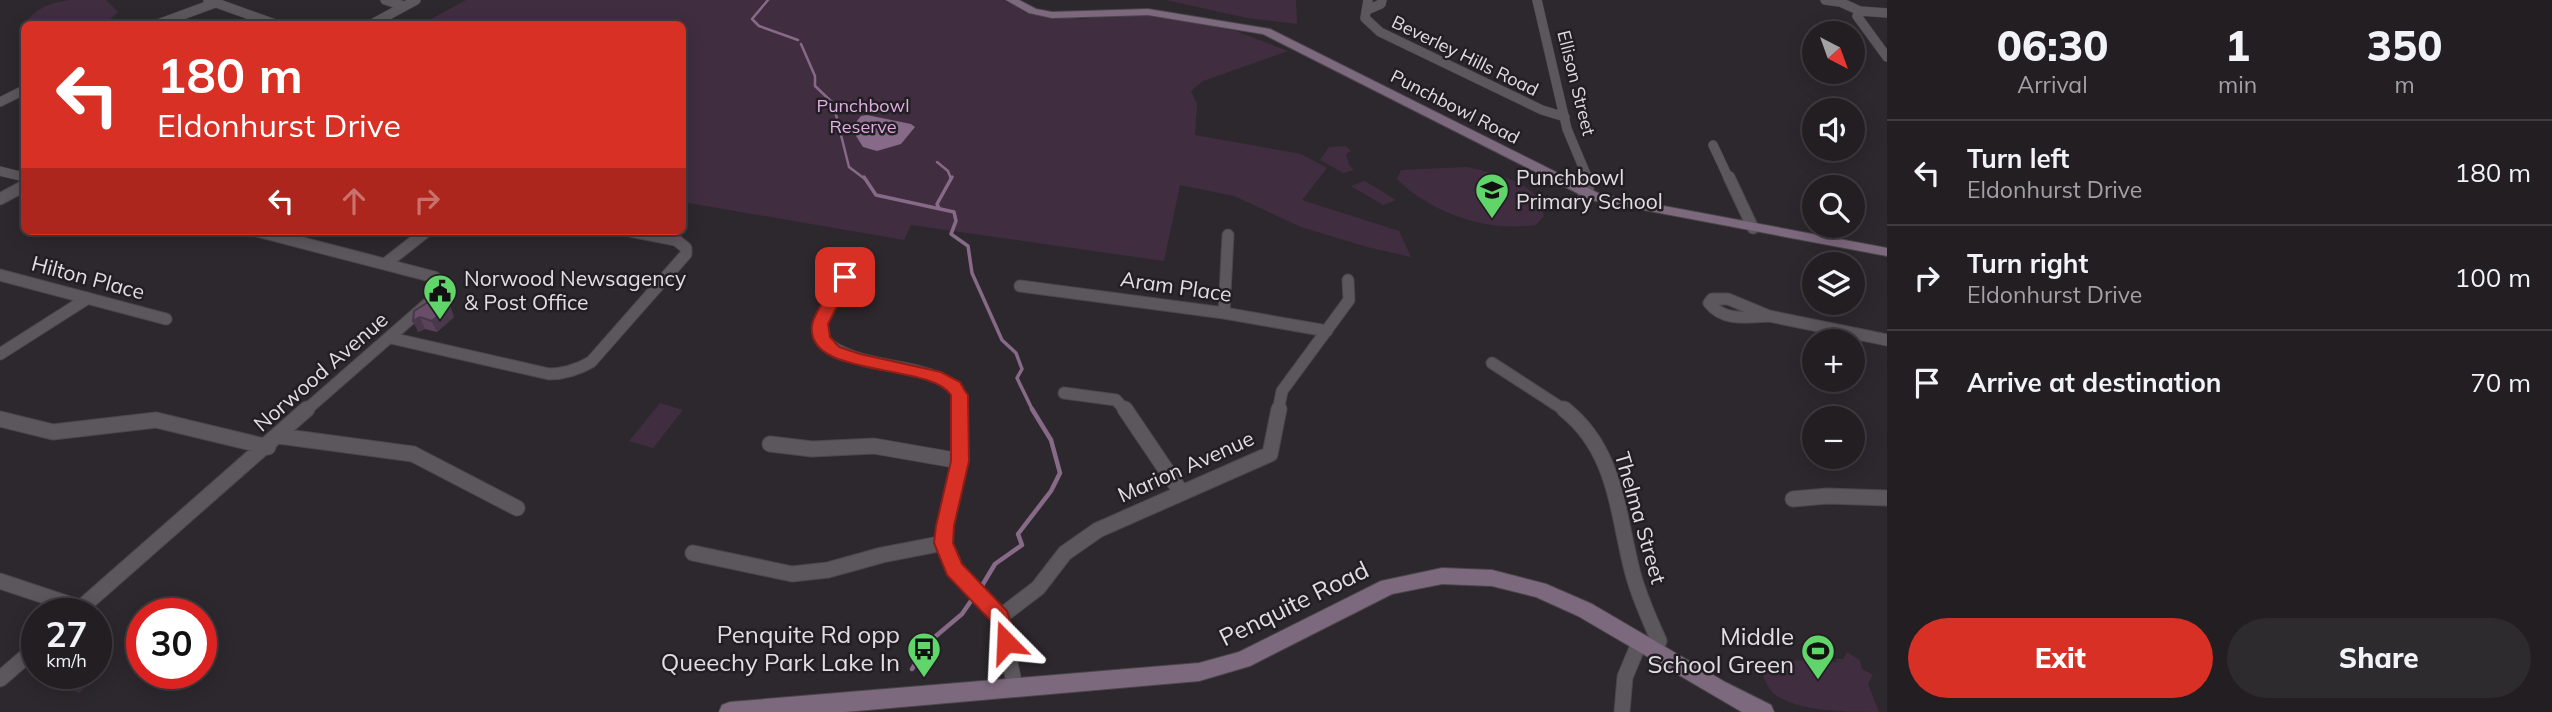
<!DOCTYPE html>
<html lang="en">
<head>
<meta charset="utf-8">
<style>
	:root { --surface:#221e22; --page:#2e2b2f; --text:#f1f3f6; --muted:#a2a2a5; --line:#3f3c40; --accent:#d93025 }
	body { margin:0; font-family:Mulish,sans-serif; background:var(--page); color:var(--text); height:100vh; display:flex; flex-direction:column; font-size:26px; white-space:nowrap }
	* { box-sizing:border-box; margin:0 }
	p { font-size:23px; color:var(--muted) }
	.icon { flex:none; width:38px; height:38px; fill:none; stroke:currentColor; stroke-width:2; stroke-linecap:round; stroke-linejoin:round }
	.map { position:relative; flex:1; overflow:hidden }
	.sheet { display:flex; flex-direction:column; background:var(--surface); width:665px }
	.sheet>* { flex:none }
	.top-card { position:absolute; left:21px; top:21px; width:665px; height:214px; border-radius:10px; box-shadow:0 4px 18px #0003,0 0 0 2px var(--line); background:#d93025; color:#fff; overflow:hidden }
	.needle { width:46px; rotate:139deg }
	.fabs { position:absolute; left:1802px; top:21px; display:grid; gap:14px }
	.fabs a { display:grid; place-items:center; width:63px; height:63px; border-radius:50%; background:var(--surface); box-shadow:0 4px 18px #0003,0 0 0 2px var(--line); font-size:35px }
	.speed { position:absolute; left:21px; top:598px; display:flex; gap:14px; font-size:35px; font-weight:700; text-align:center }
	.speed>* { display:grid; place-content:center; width:91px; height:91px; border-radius:50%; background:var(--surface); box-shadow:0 4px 18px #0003,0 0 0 2px var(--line); line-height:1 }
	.speed small { font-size:18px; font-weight:400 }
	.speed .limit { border:10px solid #d22; background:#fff; color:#111 }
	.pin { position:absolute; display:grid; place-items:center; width:60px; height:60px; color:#fff; margin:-30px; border-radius:14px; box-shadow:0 4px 10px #0006 }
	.me { position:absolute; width:77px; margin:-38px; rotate:339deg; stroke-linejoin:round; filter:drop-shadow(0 0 5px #0008) }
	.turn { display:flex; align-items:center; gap:24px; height:147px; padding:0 21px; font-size:32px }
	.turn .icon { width:91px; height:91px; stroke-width:2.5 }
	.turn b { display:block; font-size:49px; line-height:60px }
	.lanes { display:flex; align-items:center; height:66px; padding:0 21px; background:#0003; justify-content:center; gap:35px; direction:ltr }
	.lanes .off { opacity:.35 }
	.eta { display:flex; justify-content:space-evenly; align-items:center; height:119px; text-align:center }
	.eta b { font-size:42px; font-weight:800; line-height:49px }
	.cta { display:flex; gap:14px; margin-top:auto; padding:14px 21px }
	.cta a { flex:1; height:80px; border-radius:42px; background:var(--accent); color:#fff; font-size:28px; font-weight:800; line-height:80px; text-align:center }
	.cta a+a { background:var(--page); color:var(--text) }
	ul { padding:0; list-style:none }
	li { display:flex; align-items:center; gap:21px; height:105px; padding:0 21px; border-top:2px solid var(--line) }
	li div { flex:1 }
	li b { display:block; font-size:26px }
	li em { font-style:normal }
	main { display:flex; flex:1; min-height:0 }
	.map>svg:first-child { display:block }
	.green { fill:#402e40 }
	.water { fill:#866a87 }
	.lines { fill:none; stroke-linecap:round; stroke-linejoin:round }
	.stream-far2 { stroke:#866a87; stroke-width:2.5 }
	.stream-far1 { stroke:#866a87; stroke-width:3.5 }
	.stream { stroke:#866a87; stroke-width:4.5 }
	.street-far2-casing { stroke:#4a464a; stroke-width:10 }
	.street-far1-casing { stroke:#4a464a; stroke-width:13 }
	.street-casing { stroke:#4a464a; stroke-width:17 }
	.secondary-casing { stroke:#4a464a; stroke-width:2 }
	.street-far2 { stroke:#5c575c; stroke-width:9 }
	.street-far1 { stroke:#5c575c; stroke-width:11 }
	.street { stroke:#5c575c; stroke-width:15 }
	.secondary { fill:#7d697e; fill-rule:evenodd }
	.wall { fill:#59435a }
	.shaded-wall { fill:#49374a }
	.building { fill:#684e69; stroke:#49374a; stroke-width:2 }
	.route { fill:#d93025; stroke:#8d1f18; stroke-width:2 }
	.labels { text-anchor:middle; stroke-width:5; stroke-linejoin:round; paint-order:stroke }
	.far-street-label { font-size:18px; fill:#e1dee1; stroke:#231e23 }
	.far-park-label { font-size:18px; fill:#deafe0; stroke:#231e23 }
	.poi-label { font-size:21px; fill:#e1dee1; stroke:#231e23; text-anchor:start }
	.street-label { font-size:21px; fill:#e1dee1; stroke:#231e23 }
	.near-street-label { font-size:24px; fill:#e1dee1; stroke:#231e23 }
	.near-poi-label { font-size:24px; fill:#e1dee1; stroke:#231e23; text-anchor:end }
</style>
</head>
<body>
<main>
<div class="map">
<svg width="1887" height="712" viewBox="0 0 1887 712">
	<rect width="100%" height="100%" fill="#2d282d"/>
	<path class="green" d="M70,0H106L118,12L105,24H24V35L22,30C31,9 49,3 70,0Z
		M466,0H1004L1029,14L1082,19L1133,13L1210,26L1236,31L1288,51L1203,81L1191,91L1197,104L1195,135L1301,154L1327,168L1302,200L1399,231L1411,257L1367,247L1301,227L1234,196L1180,185L1164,261L911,225L904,240L683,202L682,24H422Z
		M1166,0H1296L1297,24L1247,18Z
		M1346,146L1351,151L1346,154L1349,165L1354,170L1343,173L1320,160L1329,147Z
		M1467,167C1487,171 1515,178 1531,191C1539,197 1541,207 1544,216L1536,225C1487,232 1432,214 1397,179L1401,170Z
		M1365,181L1396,200L1383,205L1351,186Z
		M660,403L683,410L653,448L629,441Z
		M1847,652L1860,660L1862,669L1873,675L1868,684L1879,712C1846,712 1799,712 1774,694C1767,687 1763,675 1758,665L1765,662L1826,659L1837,663L1836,659H1843Z
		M96,659L109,664L79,693L29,672L37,666V674H96Z"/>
	<path class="water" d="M867,115L911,124L915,127L901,144L877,151L863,147L851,128L861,116Z"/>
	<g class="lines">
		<path class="stream-far2" d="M768,0L752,19L759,26L798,40
			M801,44L815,76V86L833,103L849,167L865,179
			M937,162L948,171L951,179"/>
		<path class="stream-far1" d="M864,177L876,195L954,212L956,221L951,234L968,246L972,273L1002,340L1016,353L1022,369L1017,378L1033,411
			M939,208L937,204L952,177"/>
		<path class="stream" d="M980,589L995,564L1022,545L1018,534L1051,491L1060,473L1051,440L1032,409
			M912,669L930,641L962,614L973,598"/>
		<g class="street-far2-casing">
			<path id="street-far2" d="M208,0L275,24
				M385,0L404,6
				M1368,0L1365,18L1380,32L1542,110L1565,117
				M1537,0L1567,129L1588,179
				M1825,0L1840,2L1860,11L1887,13
				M1367,10L1381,4L1382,0
				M1860,11L1857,16L1887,57
				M158,24L215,3
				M372,24L416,0
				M0,102L24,90
				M1713,145L1729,179
				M0,171L24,177"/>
		</g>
		<g class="street-far1-casing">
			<path id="street-far1" d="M1729,177L1753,228
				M1583,192L1588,189L1587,177
				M0,199L24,186
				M257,231L434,277L440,281L441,292L305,411
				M385,264L427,231
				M0,275L166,319
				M845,277L822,319V339C859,374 937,359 959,395V411
				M1020,286L1224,313L1327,331
				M1712,299H1728L1769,316C1747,317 1724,322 1709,303Z
				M1224,313L1228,235
				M1769,316L1887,340
				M391,338L549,374C565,374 577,370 591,362L686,254V248L676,240L630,231
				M0,354L88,298
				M1492,363L1566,411
				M1064,393L1116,400L1126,411
				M1278,411L1282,391L1349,300L1348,280"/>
		</g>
		<g class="street-casing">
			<path id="street" d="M959,409L960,461L945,526L944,543L954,569L1000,617L1015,687
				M1125,409L1181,492
				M1564,409C1616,450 1617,511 1632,570C1638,595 1649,618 1659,641L1655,650
				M0,419L53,432L156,420L268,447
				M279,436L413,454L517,508
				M770,444L812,449L874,446L960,461
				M1793,499L1827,496L1887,498
				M693,553L792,574L828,570L882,555L944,543
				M0,581L81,608
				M74,614L307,409
				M1000,617L1038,588L1065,553L1098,530L1270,454L1279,409
				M0,679L37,647
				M1622,712L1625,677L1640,641"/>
		</g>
		<g class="secondary-casing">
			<path id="secondary" d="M1006,0H1019L1036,9L1052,12L1148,9L1270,29L1600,194L1887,248V256L1591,200L1263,34L1148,15L1052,18L1029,13Z
				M1442,568L1492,570L1546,584L1592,604L1725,682L1771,705L1774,712H1742L1578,616L1536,597L1492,586L1442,584L1392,594L1250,666L1199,681L845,712H719L722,705L730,702L1199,663L1239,652L1381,581Z"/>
		</g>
		<use href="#street-far2" class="street-far2"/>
		<use href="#street-far1" class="street-far1"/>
		<use href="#street" class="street"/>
		<use href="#secondary" class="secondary"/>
	</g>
	<path class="wall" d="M414,311L454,317L437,332L425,329L418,332Z"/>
	<path class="shaded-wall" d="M450,305L454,317L437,332L432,321Z
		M420,317L425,329L418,332L413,321Z"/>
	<path class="building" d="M430,301L450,305L432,321L420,317L413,321L414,311Z"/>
	<path class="route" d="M845,273L852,277L828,324L830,337L839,347L860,354L941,372L960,382L965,391L968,395L969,461L954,526L953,543L962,564L1007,611L1017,642L1014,648L1006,651L999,648L991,621L947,575L934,543L936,526L951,461V395C930,362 805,379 812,325C814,313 831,289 838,277Z"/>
	<defs>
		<g id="school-pin" transform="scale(1.75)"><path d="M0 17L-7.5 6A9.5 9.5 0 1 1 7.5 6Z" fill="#60d56a" stroke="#231e23"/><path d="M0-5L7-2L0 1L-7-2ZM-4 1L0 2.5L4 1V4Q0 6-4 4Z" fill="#111"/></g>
		<g id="civic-pin" transform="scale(1.75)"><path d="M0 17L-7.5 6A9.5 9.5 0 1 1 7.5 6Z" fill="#60d56a" stroke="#231e23"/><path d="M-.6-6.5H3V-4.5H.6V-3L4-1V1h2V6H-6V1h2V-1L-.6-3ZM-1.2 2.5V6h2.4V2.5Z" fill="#111"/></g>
		<g id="bus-pin" transform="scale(1.75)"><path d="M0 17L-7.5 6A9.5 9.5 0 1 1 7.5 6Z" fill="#60d56a" stroke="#231e23"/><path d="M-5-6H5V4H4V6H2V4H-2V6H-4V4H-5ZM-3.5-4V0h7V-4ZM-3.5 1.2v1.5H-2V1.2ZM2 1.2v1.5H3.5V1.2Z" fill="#111"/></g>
		<g id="stadium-pin" transform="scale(1.75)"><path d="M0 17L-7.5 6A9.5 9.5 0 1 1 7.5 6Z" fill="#60d56a" stroke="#231e23"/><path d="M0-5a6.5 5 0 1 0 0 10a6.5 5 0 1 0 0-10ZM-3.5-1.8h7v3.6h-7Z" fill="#111"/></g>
	</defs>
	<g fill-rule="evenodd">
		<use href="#school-pin" x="1492" y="190"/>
		<use href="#civic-pin" x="440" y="291"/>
		<use href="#bus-pin" x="924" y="649"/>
		<use href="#stadium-pin" x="1818" y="651"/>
	</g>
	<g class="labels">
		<g class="far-street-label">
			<text transform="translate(1465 56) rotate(26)" y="6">Beverley Hills Road</text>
			<text transform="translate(1576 83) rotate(76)" y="6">Ellison Street</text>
			<text transform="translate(1455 107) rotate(27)" y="6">Punchbowl Road</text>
		</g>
		<g class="far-park-label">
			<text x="863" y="112">Punchbowl<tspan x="863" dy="21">Reserve</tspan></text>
		</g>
		<g class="poi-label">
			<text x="1516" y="185">Punchbowl<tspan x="1516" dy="24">Primary School</tspan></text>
			<text x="464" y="286">Norwood Newsagency<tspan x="464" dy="24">&amp; Post Office</tspan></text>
		</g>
		<g class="street-label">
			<text transform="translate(88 278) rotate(15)" y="7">Hilton Place</text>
			<text transform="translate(1176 287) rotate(8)" y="7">Aram Place</text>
			<text transform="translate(321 372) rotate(-41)" y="7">Norwood Avenue</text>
			<text transform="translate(1186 467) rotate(-24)" y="7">Marion Avenue</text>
			<text transform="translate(1640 518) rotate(74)" y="7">Thelma Street</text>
		</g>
		<g class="near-street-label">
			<text transform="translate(1294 604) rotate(-26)" y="8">Penquite Road</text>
		</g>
		<g class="near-poi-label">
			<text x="900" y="643">Penquite Rd opp<tspan x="900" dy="28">Queechy Park Lake In</tspan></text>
			<text x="1794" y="645">Middle<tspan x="1794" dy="28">School Green</tspan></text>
		</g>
	</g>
</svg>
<div class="fabs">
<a><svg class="needle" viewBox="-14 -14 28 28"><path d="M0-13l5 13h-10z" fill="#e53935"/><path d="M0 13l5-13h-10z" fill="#a2a2a5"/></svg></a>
<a><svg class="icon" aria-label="sound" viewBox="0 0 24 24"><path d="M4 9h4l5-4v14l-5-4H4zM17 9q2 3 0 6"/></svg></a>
<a><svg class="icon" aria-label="search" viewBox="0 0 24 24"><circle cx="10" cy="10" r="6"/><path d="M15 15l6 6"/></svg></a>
<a><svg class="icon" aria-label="layers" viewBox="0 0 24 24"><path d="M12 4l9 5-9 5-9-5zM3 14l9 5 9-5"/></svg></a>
<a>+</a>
<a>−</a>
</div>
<div class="speed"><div>27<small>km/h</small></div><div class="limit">30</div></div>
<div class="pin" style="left:845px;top:277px;background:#d93025"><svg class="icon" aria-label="arrive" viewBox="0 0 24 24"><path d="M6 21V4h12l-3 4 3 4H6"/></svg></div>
<svg class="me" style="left:1006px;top:642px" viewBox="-20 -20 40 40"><path d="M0-17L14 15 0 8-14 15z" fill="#d93025" stroke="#fff" stroke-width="4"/></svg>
<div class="top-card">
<div class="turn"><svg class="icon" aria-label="left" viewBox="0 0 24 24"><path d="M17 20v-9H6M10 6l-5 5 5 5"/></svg><div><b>180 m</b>Eldonhurst Drive</div></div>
<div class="lanes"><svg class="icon" aria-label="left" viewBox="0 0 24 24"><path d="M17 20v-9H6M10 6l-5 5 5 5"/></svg><svg class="icon off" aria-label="ahead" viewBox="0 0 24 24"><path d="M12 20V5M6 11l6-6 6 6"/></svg><svg class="icon off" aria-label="right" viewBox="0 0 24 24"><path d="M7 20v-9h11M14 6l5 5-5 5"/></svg></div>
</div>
</div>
<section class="sheet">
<div class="eta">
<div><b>06:30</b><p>Arrival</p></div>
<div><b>1</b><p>min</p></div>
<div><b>350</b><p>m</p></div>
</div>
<ul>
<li><svg class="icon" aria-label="left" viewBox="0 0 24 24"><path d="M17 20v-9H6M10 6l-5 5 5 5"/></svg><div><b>Turn left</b><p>Eldonhurst Drive</p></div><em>180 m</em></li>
<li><svg class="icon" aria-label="right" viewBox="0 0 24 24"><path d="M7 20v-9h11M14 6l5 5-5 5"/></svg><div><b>Turn right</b><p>Eldonhurst Drive</p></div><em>100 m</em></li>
<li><svg class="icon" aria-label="arrive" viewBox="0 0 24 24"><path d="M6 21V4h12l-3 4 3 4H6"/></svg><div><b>Arrive at destination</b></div><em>70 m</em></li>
</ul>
<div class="cta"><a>Exit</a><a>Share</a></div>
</section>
</main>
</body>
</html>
